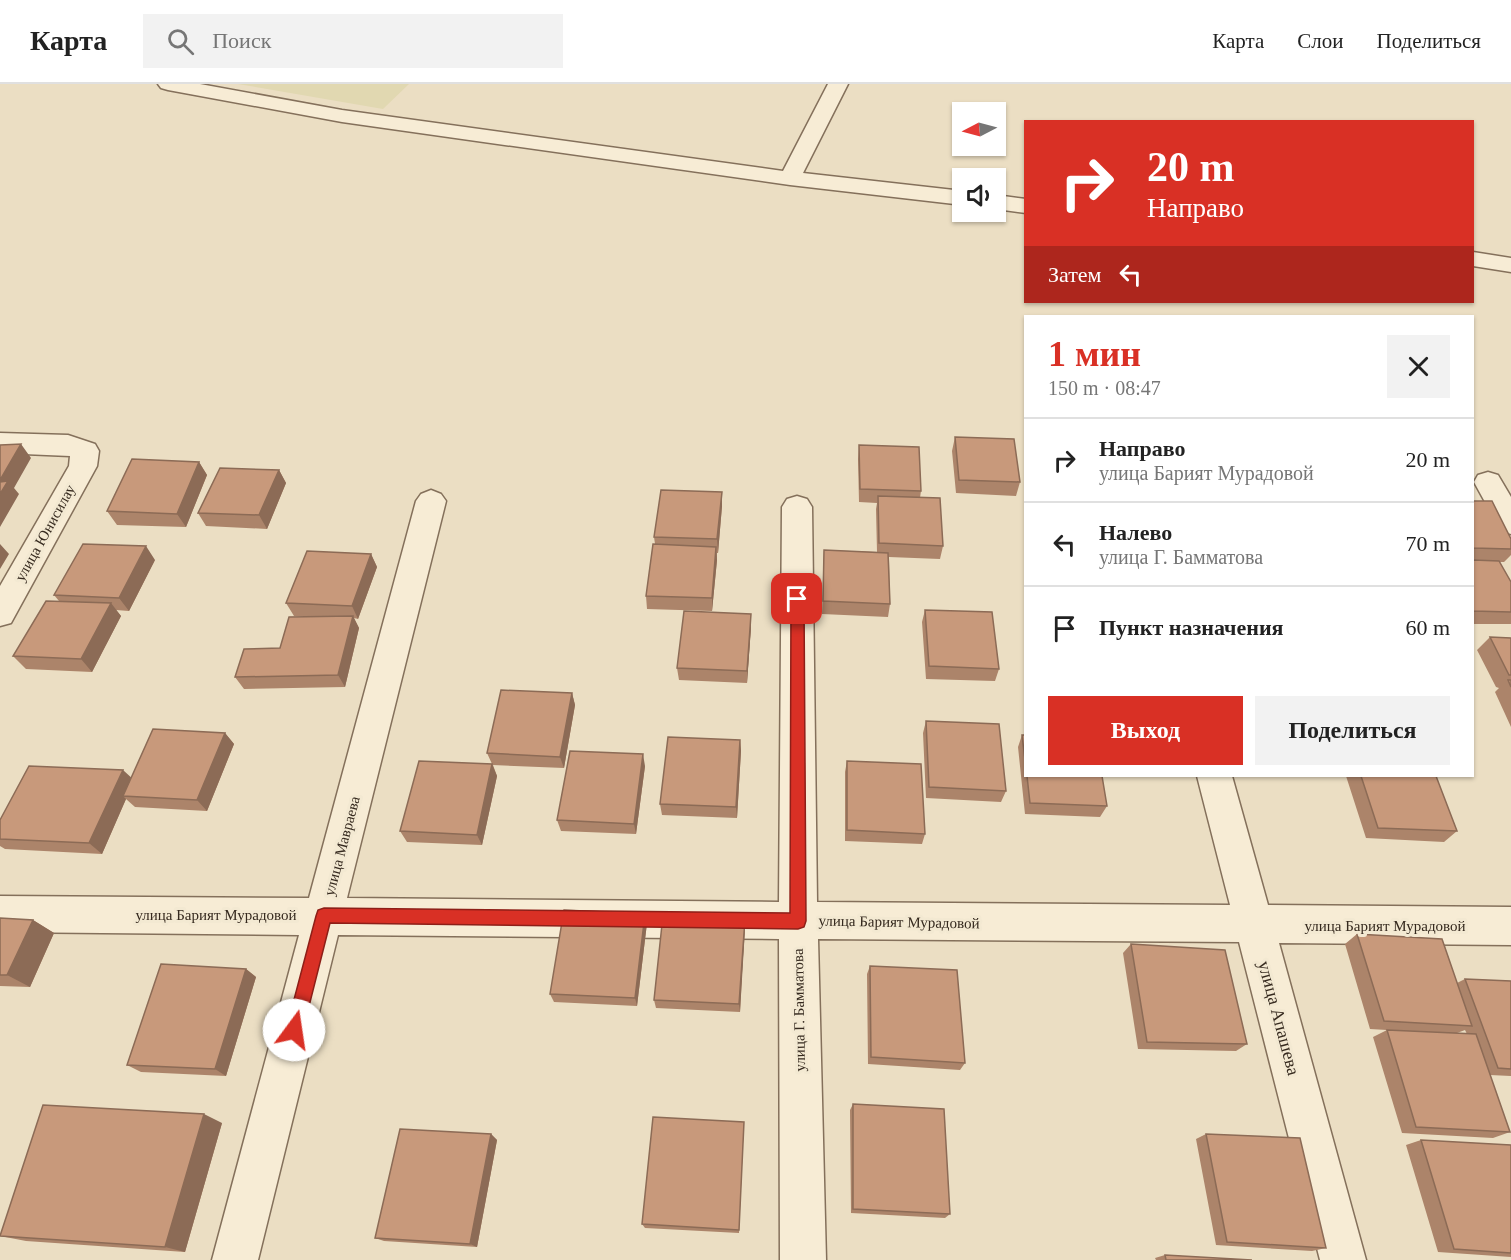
<!DOCTYPE html>
<html lang="ru">
<head>
<meta charset="utf-8">
<style>
	:root { --surface:#fff; --page:#f2f2f2; --text:#222; --muted:#767676; --line:#e0e0e0; --accent:#d93025 }
	body { margin:0; font-family:"Times New Roman",serif; background:var(--page); color:var(--text); height:100vh; display:flex; flex-direction:column; font-size:22px; white-space:nowrap }
	* { box-sizing:border-box; margin:0 }
	p { font-size:20px; color:var(--muted) }
	.icon { flex:none; width:33px; height:33px; fill:none; stroke:currentColor; stroke-width:2; stroke-linecap:round; stroke-linejoin:round }
	.map { position:relative; flex:1; overflow:hidden }
	.sheet { position:absolute; left:1024px; top:231px; width:450px; height:462px; display:flex; flex-direction:column; background:var(--surface); border-radius:0px; box-shadow:0 2px 4px #0004 }
	.sheet>* { flex:none }
	.top-card { position:absolute; left:1024px; top:36px; width:450px; height:183px; border-radius:0px; box-shadow:0 2px 4px #0004; background:#d93025; color:#fff; overflow:hidden }
	.needle { width:39px; rotate:264deg }
	.tools { position:absolute; left:952px; top:18px; display:grid; gap:12px }
	.tools a { display:grid; place-items:center; width:54px; height:54px; border-radius:0px; background:var(--surface); box-shadow:0 2px 4px #0004; font-size:30px }
	.pin { position:absolute; display:grid; place-items:center; width:51px; height:51px; color:#fff; margin:-26px; border-radius:12px; box-shadow:0 3px 9px #0006 }
	.me { position:absolute; width:66px; margin:-33px; rotate:14deg; stroke-linejoin:round; filter:drop-shadow(0 0 4px #0008) }
	.turn { display:flex; align-items:center; gap:21px; height:126px; padding:0 24px; font-size:27px }
	.turn .icon { width:78px; height:78px; stroke-width:2.5 }
	.turn b { display:block; font-size:42px; line-height:51px }
	.then { display:flex; align-items:center; height:57px; padding:0 24px; background:#0003; gap:12px; font-size:22px }
	.round { display:grid; place-items:center; flex:none; width:63px; height:63px; border-radius:0px; background:var(--page) }
	.head { display:flex; align-items:center; justify-content:space-between; height:102px; padding:0 24px }
	h1 { font-size:36px; font-weight:700; line-height:45px; color:var(--accent) }
	.action { display:flex; gap:12px; margin-top:auto; padding:12px 24px }
	.action a { flex:1; height:69px; border-radius:0px; background:var(--accent); color:#fff; font-size:24px; font-weight:700; line-height:69px; text-align:center }
	.action a+a { background:var(--page); color:var(--text) }
	ul { padding:0; list-style:none }
	li { display:flex; align-items:center; gap:18px; height:84px; padding:0 24px; border-top:2px solid var(--line) }
	li div { flex:1 }
	li b { display:block; font-size:22px }
	li em { font-style:normal }
	header { display:flex; align-items:center; gap:36px; box-sizing:border-box; height:84px; padding:0 30px; background:var(--surface); border-bottom:2px solid var(--line) }
	header strong { font-size:28px }
	nav { display:flex; gap:33px; margin-inline-start:auto; font-size:21px }
	.search { width:420px; height:54px; background:var(--page); display:flex; align-items:center; gap:15px; box-sizing:border-box; padding:0 21px; border-radius:0px; color:var(--muted); font-size:22px }
	.map>svg:first-child { display:block }
	.farmland { fill:#e1d8b1 }
	.lines { fill:none; stroke-linecap:round; stroke-linejoin:round }
	.street-casing { stroke:#84705b; stroke-width:3 }
	.street { fill:#f7ecd5; fill-rule:evenodd }
	.wall { fill:#ac846a; fill-rule:evenodd }
	.shaded-wall { fill:#8c6b56 }
	.building { fill:#c8997b; stroke:#8c6b56; stroke-width:1.5 }
	.route { fill:#d93025; stroke:#8d1f18; stroke-width:1.5 }
	.labels { text-anchor:middle; stroke-width:6; stroke-linejoin:round; paint-order:stroke }
	.street-label { font-size:15px; fill:#35291e; stroke:#f3e9d2 }
	.near-street-label { font-size:18px; fill:#35291e; stroke:#f3e9d2 }
</style>
</head>
<body>
<header>
<strong>Карта</strong>
<div class="search"><svg class="icon" aria-label="search" viewBox="0 0 24 24"><circle cx="10" cy="10" r="6"/><path d="M15 15l6 6"/></svg>Поиск</div>
<nav><a>Карта</a><a>Слои</a><a>Поделиться</a></nav>
</header>
<div class="map">
<svg width="1511" height="1176" viewBox="0 0 1511 1176">
	<rect width="100%" height="100%" fill="#ebdec3"/>
	<path class="farmland" d="M238,0H409L383,25Z"/>
	<g class="lines">
		<g class="street-casing">
			<path id="street" d="M158,0H200L342,26L783,87L828,0H848L803,89L963,107V121L790,101L342,38L168,6L161,4Z
				M996,111L1026,115V129L996,125Z
				M1473,168L1511,174V188L1473,182Z
				M0,349L68,351L95,360L99,367L97,382L11,539L0,542V502L69,382L70,372L0,369Z
				M1488,388L1498,391L1511,413V450L1501,447L1474,398L1478,391Z
				M431,406L441,410L446,417L347,814L779,818L782,423L787,415L797,412L807,415L812,423L817,818L1230,821L1197,692H1232L1268,821L1511,823V861L1279,859L1366,1176H1320L1239,858L818,855L826,1176H780L779,855L338,851L258,1176H212L299,851L0,848V812L309,814L416,417L421,410Z"/>
		</g>
		<use href="#street" class="street"/>
	</g>
	<path class="wall" d="M955,353L1020,398L1016,412L956,409L952,367Z
		M859,361L921,407L920,414L943,462L940,475L889,473L890,520L888,533L822,530L824,466L877,468L876,425L877,419L859,418L858,375Z
		M199,378L207,391L186,443L117,441L107,427Z
		M279,386L286,399L267,445L206,442L198,429Z
		M722,408V422L718,469H717V476L712,527L647,525L646,512L655,460L654,453Z
		M1473,417L1511,455V471L1504,478H1500L1511,528V540H1473Z
		M371,470L377,483L358,535L354,534L359,544L345,603L244,605L235,593L280,564L306,532H294L286,519Z
		M155,476L129,527L116,526L121,532L92,588L26,585L13,572L59,517L54,511Z
		M925,526L999,585L995,597L926,595L922,538Z
		M751,530V543L747,599L679,596L677,584Z
		M1490,553L1511,554V643L1495,608L1499,604L1496,603L1477,566Z
		M572,609L575,621L564,684L493,681L497,692L482,761L407,758L400,747L492,680L487,669Z
		M926,637L1006,707L1001,718L926,714L923,649Z
		M225,649L234,660L207,727L135,723L126,715L102,770L5,765L0,762V736L131,694Z
		M1022,651H1026V692H1102L1107,722L1100,733L1025,730L1018,663Z
		M740,656L741,667L737,734L662,731L660,720Z
		M847,677L925,750L922,760L845,757V688Z
		M645,682L636,750L561,747L557,736Z
		M1346,692H1436L1457,747L1444,758L1366,754Z
		M0,834L33,836L54,849L30,903L0,902Z
		M745,835L740,928L656,924L654,916Z
		M647,839L637,922L554,918L550,910Z
		M1357,850L1457,899L1465,895L1511,897V992L1490,991L1510,1048L1493,1054L1402,1049L1373,953L1387,946L1370,945L1345,860ZM1465,946L1467,950L1457,949Z
		M1131,860L1247,960L1236,967L1138,965L1123,869Z
		M870,882L965,979L960,986L868,980L867,890Z
		M246,885L256,893L226,992L141,988L127,981Z
		M853,1020L950,1130L945,1134L851,1129L850,1026Z
		M744,1038L739,1149L645,1144L642,1140Z
		M222,1039L185,1168L26,1157L0,1152Z
		M491,1050L497,1056L477,1163L384,1157L375,1154Z
		M1206,1050L1326,1164L1312,1167L1216,1161L1196,1055Z
		M1421,1056L1511,1061V1173L1438,1168L1406,1061Z
		M1165,1171L1252,1176H1156L1155,1174Z"/>
	<path class="shaded-wall" d="M21,360L31,374L14,404L19,410L0,443V396Z
		M199,378L207,391L186,443L177,430Z
		M279,386L286,399L267,445L259,431Z
		M722,408V422L718,469L717,455Z
		M0,460L9,470L0,485Z
		M146,462L155,476L129,527L119,514Z
		M716,463L717,476L712,527V514Z
		M371,470L377,483L358,535L352,522Z
		M111,519L121,532L92,588L81,575Z
		M751,530V543L747,599V587Z
		M353,532L359,544L345,603L338,591Z
		M572,609L575,621L564,684L560,673Z
		M225,649L234,660L207,727L197,716Z
		M740,656L741,667L737,734L736,723Z
		M643,670L645,682L636,750L634,740Z
		M492,680L497,692L482,761L477,751Z
		M123,686L135,697L123,712L126,715L102,770L89,759Z
		M645,830L647,839L637,922L635,914Z
		M745,835V845L740,928L739,920Z
		M33,836L54,849L30,903L7,891Z
		M246,885L256,893L226,992L215,985Z
		M204,1030L222,1039L185,1168L165,1163Z
		M491,1050L497,1056L477,1163L470,1160Z"/>
	<path class="building" d="M955,353L1014,355L1020,398L959,396Z
		M21,360L0,396V361Z
		M859,361L919,363L921,407L860,405Z
		M132,375L199,378L177,430L107,427Z
		M220,384L279,386L259,431L198,429Z
		M8,397L0,410V398Z
		M661,406L722,408L717,455L654,453Z
		M878,412L940,414L943,462L879,459Z
		M1473,417H1492L1511,455V465L1473,464Z
		M83,460L146,462L119,514L54,511Z
		M653,460L716,463L712,514L646,512Z
		M824,466L888,469L890,520L823,517Z
		M307,467L371,470L352,522L286,519Z
		M1473,476L1499,477L1511,498V528L1473,527Z
		M46,517L111,519L81,575L13,572Z
		M925,526L992,528L999,585L929,582Z
		M684,527L751,530L747,587L677,584Z
		M353,532L338,591L235,593L244,565L280,564L289,533Z
		M1490,553L1511,554V591H1509Z
		M1508,596H1511V603Z
		M501,606L572,609L560,673L487,669Z
		M926,637L999,640L1006,707L929,703Z
		M153,645L225,649L197,716L123,712Z
		M1022,651H1026V684Z
		M668,653L740,656L736,723L660,720Z
		M570,667L643,670L634,740L557,736Z
		M419,677L492,680L477,751L400,747Z
		M847,677L921,680L925,750L847,746Z
		M29,682L123,686L89,759L0,755V736Z
		M1027,692H1102L1107,722L1030,719Z
		M1361,692H1436L1457,747L1378,744Z
		M564,826L645,830L635,914L550,910Z
		M663,831L745,835L739,920L654,916Z
		M0,834L33,836L7,891H0Z
		M1357,850L1442,855L1472,942L1384,937Z
		M1131,860L1225,866L1247,960L1147,958Z
		M161,880L246,885L215,985L127,981Z
		M870,882L957,886L965,979L871,973Z
		M1465,895L1511,897V985L1498,984Z
		M1387,946L1476,950L1510,1048L1416,1043Z
		M853,1020L944,1025L950,1130L853,1125Z
		M43,1021L204,1030L165,1163L0,1152Z
		M653,1033L744,1038L739,1146L642,1140Z
		M400,1045L491,1050L470,1160L375,1154Z
		M1206,1050L1300,1054L1326,1164L1227,1158Z
		M1421,1056L1511,1061V1169L1454,1165Z
		M1165,1171L1252,1176H1166Z"/>
	<path class="route" d="M797,510L804,515L806,837L804,843L798,845L330,839L303,946L300,953L294,955L288,953L286,946L316,832L318,826L324,824L790,829L791,515Z"/>
	<g class="labels">
		<g class="street-label">
			<text transform="translate(45 449) rotate(-61)" y="5">улица Юнисилау</text>
			<text transform="translate(342 762) rotate(-75)" y="5">улица Мавраева</text>
			<text x="216" y="836">улица Барият Мурадовой</text>
			<text transform="translate(899 838) rotate(1)" y="5">улица Барият Мурадовой</text>
			<text x="1385" y="847">улица Барият Мурадовой</text>
			<text transform="translate(799 926) rotate(-91)" y="5">улица Г. Бамматова</text>
		</g>
		<g class="near-street-label">
			<text transform="translate(1279 934) rotate(75)" y="6">улица Апашева</text>
		</g>
	</g>
</svg>
<div class="tools">
<a><svg class="needle" viewBox="-14 -14 28 28"><path d="M0-13l5 13h-10z" fill="#e53935"/><path d="M0 13l5-13h-10z" fill="#767676"/></svg></a>
<a><svg class="icon" aria-label="sound" viewBox="0 0 24 24"><path d="M4 9h4l5-4v14l-5-4H4zM17 9q2 3 0 6"/></svg></a>
</div>
<div class="pin" style="left:797px;top:515px;background:#d93025"><svg class="icon" aria-label="arrive" viewBox="0 0 24 24"><path d="M6 21V4h12l-3 4 3 4H6"/></svg></div>
<svg class="me" style="left:294px;top:946px" viewBox="-20 -20 40 40"><circle r="19" fill="#fff"/><path d="M0-13L10 11 0 6-10 11z" fill="#d93025"/></svg>
<div class="top-card">
<div class="turn"><svg class="icon" aria-label="right" viewBox="0 0 24 24"><path d="M7 20v-9h11M14 6l5 5-5 5"/></svg><div><b>20 m</b>Направо</div></div>
<div class="then">Затем<svg class="icon" aria-label="left" viewBox="0 0 24 24"><path d="M17 20v-9H6M10 6l-5 5 5 5"/></svg></div>
</div>
<section class="sheet">
<div class="head"><div><h1>1 мин</h1><p>150 m · 08:47</p></div><a class="round"><svg class="icon" aria-label="close" viewBox="0 0 24 24"><path d="M6 6l12 12M18 6L6 18"/></svg></a></div>
<ul>
<li><svg class="icon" aria-label="right" viewBox="0 0 24 24"><path d="M7 20v-9h11M14 6l5 5-5 5"/></svg><div><b>Направо</b><p>улица Барият Мурадовой</p></div><em>20 m</em></li>
<li><svg class="icon" aria-label="left" viewBox="0 0 24 24"><path d="M17 20v-9H6M10 6l-5 5 5 5"/></svg><div><b>Налево</b><p>улица Г. Бамматова</p></div><em>70 m</em></li>
<li><svg class="icon" aria-label="arrive" viewBox="0 0 24 24"><path d="M6 21V4h12l-3 4 3 4H6"/></svg><div><b>Пункт назначения</b></div><em>60 m</em></li>
</ul>
<div class="action"><a>Выход</a><a>Поделиться</a></div>
</section>
</div>
</body>
</html>
